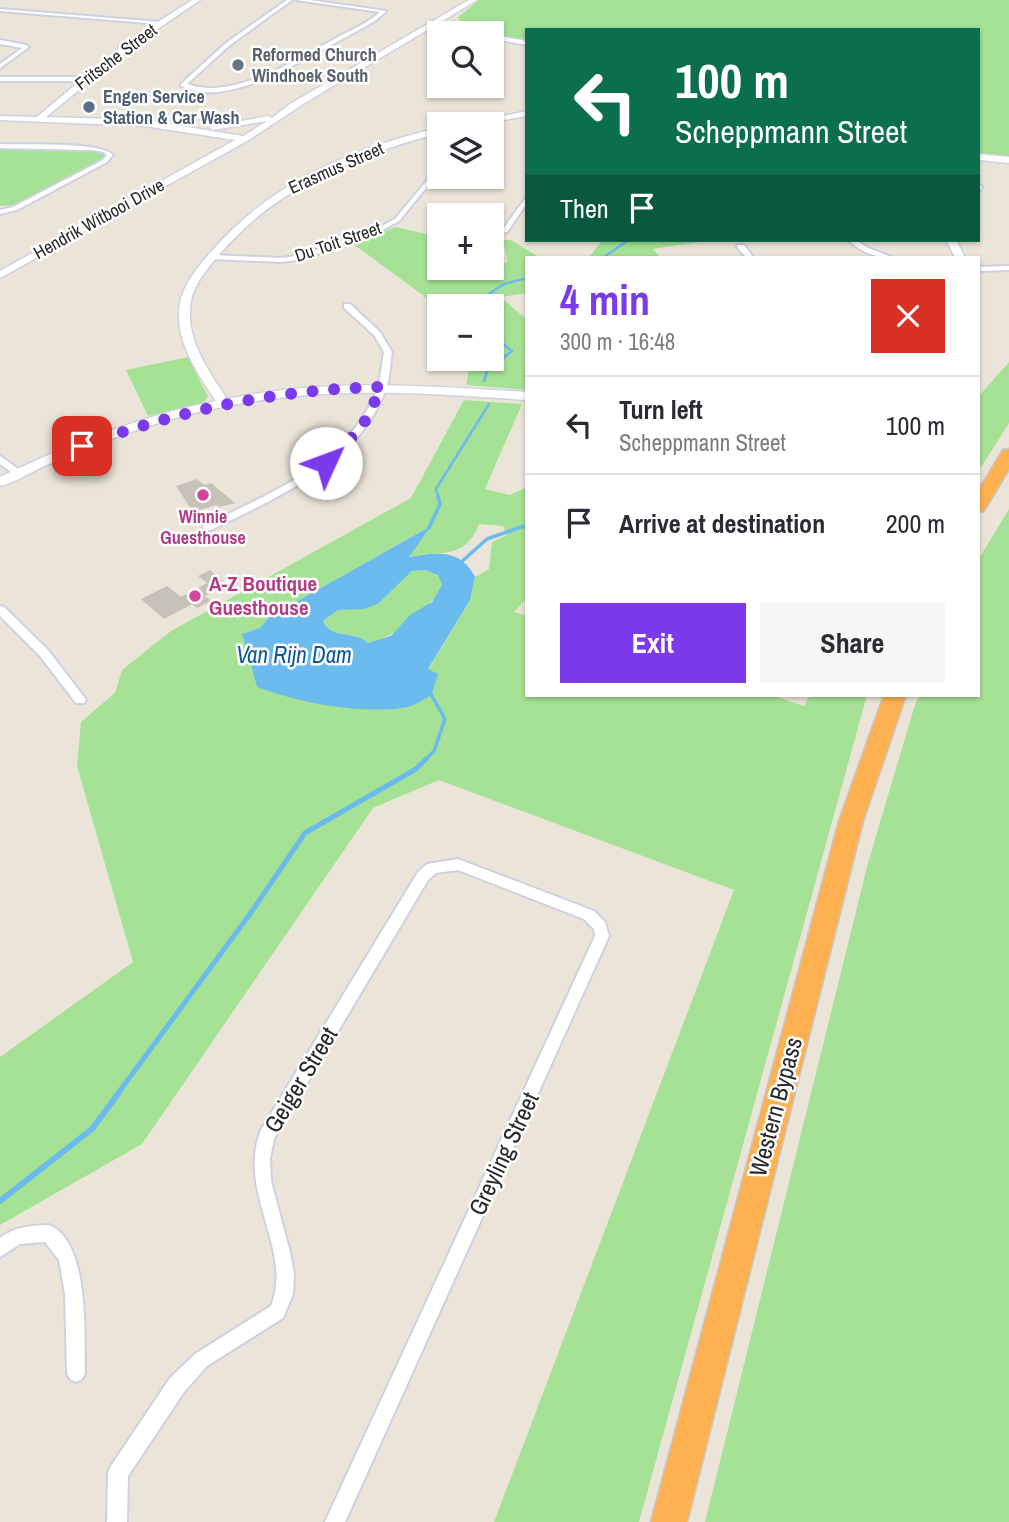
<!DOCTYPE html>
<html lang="en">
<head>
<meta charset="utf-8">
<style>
	:root { --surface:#fff; --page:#f7f7f7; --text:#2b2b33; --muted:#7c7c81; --line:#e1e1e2; --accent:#7c3aed }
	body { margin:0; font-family:"Archivo Narrow",sans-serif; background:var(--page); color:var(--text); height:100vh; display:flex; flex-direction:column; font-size:26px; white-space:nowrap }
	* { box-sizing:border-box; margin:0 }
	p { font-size:23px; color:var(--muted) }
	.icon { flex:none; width:38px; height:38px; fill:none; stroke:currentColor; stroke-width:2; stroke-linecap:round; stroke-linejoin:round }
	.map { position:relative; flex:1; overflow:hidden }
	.sheet { position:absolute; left:525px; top:256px; width:455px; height:441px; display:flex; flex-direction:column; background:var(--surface); border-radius:0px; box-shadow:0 2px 5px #0004 }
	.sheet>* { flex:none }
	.banner { position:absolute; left:525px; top:28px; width:455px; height:214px; border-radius:0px; box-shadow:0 2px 5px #0004; background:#0b6e4f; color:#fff; overflow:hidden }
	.buttons { position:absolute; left:427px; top:21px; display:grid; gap:14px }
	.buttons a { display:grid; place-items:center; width:77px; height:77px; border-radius:0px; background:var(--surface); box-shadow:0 2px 5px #0004; font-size:35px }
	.pin { position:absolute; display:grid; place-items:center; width:60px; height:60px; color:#fff; margin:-30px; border-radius:14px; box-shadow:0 4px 10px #0006 }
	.me { position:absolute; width:77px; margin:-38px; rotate:47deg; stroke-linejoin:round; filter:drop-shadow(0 0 5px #0008) }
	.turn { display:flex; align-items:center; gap:24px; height:147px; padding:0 35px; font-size:32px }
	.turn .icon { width:91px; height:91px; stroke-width:2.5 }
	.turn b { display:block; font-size:49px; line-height:60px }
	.then { display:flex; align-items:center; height:66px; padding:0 35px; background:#0003; gap:14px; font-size:26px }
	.round { display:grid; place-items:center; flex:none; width:74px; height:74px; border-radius:0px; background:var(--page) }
	.headline { display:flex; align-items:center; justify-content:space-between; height:119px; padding:0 35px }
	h1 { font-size:42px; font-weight:800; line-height:52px; color:var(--accent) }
	.cta { display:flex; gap:14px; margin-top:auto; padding:14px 35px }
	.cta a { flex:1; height:80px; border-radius:0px; background:var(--accent); color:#fff; font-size:28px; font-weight:800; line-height:80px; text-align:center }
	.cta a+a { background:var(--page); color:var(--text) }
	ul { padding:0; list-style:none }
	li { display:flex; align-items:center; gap:21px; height:98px; padding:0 35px; border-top:2px solid var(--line) }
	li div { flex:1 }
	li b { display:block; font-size:26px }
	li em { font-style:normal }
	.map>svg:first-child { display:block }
	.green { fill:#a6e295; fill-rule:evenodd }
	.water { fill:#6bbbee; fill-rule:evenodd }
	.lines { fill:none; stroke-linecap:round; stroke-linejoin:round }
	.stream-far3 { stroke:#6bbbee; stroke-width:2.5 }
	.stream-far2 { stroke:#6bbbee; stroke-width:3.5 }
	.stream-far1 { stroke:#6bbbee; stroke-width:5 }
	.stream { stroke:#6bbbee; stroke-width:6 }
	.building { fill:#c6c2b9 }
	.street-casing { stroke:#cfd0e1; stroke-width:4 }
	.secondary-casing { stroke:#cfd0e1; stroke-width:3 }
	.highway-casing { stroke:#c7c7c7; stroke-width:3 }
	.street { fill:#fff; fill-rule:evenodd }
	.secondary { fill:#fff; fill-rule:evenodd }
	.highway { fill:#feb151; fill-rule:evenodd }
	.route { stroke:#7c3aed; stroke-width:12; stroke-dasharray:0 21.6 }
	.worship-dot { fill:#6b7280; stroke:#fff; stroke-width:2.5 }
	.service-dot { fill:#5c6f8a; stroke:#fff; stroke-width:2.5 }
	.hotel-dot { fill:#d1479c; stroke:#fff; stroke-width:2.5 }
	.labels { text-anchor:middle; stroke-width:5; stroke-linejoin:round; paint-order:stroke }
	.far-worship-label { font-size:18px; font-weight:bold; fill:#5b616d; stroke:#fff; text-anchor:start }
	.far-street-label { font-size:18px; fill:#282828; stroke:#fff }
	.far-service-label { font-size:18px; font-weight:bold; fill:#4e5e75; stroke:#fff; text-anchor:start }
	.far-hotel-label { font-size:18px; font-weight:bold; fill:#b23c85; stroke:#fff }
	.hotel-label { font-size:21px; font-weight:bold; fill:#b23c85; stroke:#fff; text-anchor:start }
	.water-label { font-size:23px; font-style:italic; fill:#0d5797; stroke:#fff }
	.near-street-label { font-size:24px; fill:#282828; stroke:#fff }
</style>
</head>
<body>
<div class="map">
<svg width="1009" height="1522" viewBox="0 0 1009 1522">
	<rect width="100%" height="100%" fill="#ebe5d9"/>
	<path class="green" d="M479,0H1009V160L978,157V30H527V43L492,37V33H475L462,27L458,17Z
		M0,149L106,151V157L18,205L0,206Z
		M396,227L439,237V268H492L508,262L503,240H511L539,257H527V293L501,297L527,320V390L466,385L471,359H492V306L439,307L352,243Z
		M603,240H712L653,249L660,257H589Z
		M188,357L208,397L202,403L148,416L126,370Z
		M1009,362V423L978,472V397Z
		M464,400L522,404L485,489L510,495L527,487V598L514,612L527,616V695H771L804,706L810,695H867L639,1522H494L734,890L439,780L373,808L142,1144L0,1225V1057L133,962L77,766L81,722L115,693L122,670L171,631L411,498ZM479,524L503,526L507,535L492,542L489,569L475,577L470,600L428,670L257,687L242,634L260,628L269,617L429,527L408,557C440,550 465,561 479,524Z
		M1009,509V1522H705L868,863L914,708L919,695H978V560Z
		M425,570L438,575L442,585C432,608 392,640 368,643C355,630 331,640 323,621L338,610L378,604L412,571Z"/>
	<path class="water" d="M431,526L409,557C437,552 461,549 475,577L470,600L428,669L438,674L432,694C425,699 416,705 408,707C362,715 300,703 257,687L242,634L260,628L269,617ZM425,570L438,575L442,585L432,602L410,615L391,636L368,643C355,630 331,640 323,621L338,610L364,609L378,604L412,571Z"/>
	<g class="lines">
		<path class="stream-far3" d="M604,257L627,241L634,240
			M470,306L504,284L527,278
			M484,381L488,369L512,351L492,335
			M438,497L436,489L489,404"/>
		<path class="stream-far2" d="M429,528L440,504L438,496
			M459,564L487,539L527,525
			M424,761L434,751L445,719L429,691"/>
		<path class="stream-far1" d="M116,1096L250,914L305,833L416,769L426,759"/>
		<path class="stream" d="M0,1201L92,1129L118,1094"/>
	</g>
	<path class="building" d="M197,479L204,485L211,483L235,503L220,507L216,505L193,512L176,486Z
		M210,570L227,585L205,596L211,601L197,608L192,604L164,619L141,599L167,586L181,597L207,583L198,576Z"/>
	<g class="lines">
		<g class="street-casing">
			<path id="street" d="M287,0H292L230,45L187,84C233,101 298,59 338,37C353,29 368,23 380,12L296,0H309L386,11C375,23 360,29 346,37C306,58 263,86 218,92C204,93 194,91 181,86V84L226,43Z
				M0,9L160,22L162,23L160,24L0,11Z
				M0,40L26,45L29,47L0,68V64L22,48L0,44Z
				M0,77H85L88,79L85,81H0Z
				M424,133H428L439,140V145L424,135Z
				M0,144C22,145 100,141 113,155L107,162L17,210L0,214V210L13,207L103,160L107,155L104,152L92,150L0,148Z
				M439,166V172L399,221L382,230L303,259L282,262L211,259L207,257L211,255L282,258L302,255L378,228L395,219Z
				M979,185L982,187L978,193V185Z
				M527,196V203L507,232L502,233L501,232Z
				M848,240H856L868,248L892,257C875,258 861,252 848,240Z
				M738,245H744L753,257H746L737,247Z
				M1009,266V270L978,271V267Z
				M344,304H350L380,332L392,352C390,364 390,378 386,389C358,465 277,497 211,530H203V526C269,494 349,463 377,389C381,378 382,364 384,352L374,335L344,308Z
				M0,456L21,471V475H15L0,464Z
				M0,606L4,607L48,650L84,697L86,700L84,703H76L40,656L0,616Z
				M458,859L594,911L605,922L609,936L345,1522H325L595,936L594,929L584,919L458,870L436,873L428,880L274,1139L270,1158L271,1181L290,1252L294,1274L293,1294L283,1318L207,1366L184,1392L128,1476L127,1522H107L108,1473L111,1466L170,1378L195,1354L271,1306C294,1250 236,1191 261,1130L418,872L427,864Z
				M49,1225C90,1241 84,1336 85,1373L82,1379L76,1382L70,1379L67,1373L65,1294L59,1260L45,1242L20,1244L0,1257V1238C17,1226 29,1226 49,1225Z"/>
		</g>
		<g class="secondary-casing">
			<path id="secondary" d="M192,0H200L130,48L46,117L144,120L243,136L267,121L213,130L209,127L268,116L272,118L290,104L469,0H477L439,23L479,33L434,26L308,101L247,141L0,278V271L235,140L144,126L0,120V116L37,117L124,44Z
				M492,35L527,41V45L492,39Z
				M527,111V116L480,124H464Z
				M439,128V133C355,156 276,187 219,255C205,271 190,289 190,311C188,343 210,373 227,399C327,378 426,386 527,392V400C398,391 294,384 168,420C127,432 88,448 49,464C32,471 17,482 0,486V477C69,444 141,416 216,401C199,375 178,346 179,314C179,290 195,270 210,253C269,184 351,148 439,128Z
				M978,154L1009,157V163L978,160Z
				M946,240H956L965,257H955Z"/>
		</g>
		<g class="highway-casing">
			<path id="highway" d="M1009,449V469L984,511L978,512V491L1003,450Z
				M884,695H906L863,821L687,1522H651L839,821Z"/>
		</g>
		<use href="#street" class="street"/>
		<use href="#secondary" class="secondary"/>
		<use href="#highway" class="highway"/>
	</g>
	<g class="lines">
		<path class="route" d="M82,446C180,410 278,389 382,387L362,427L326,463"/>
	</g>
	<circle class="worship-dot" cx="238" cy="65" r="7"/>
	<circle class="service-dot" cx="89" cy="107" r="7"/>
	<g class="hotel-dot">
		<circle cx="203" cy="495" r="7"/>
		<circle cx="195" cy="596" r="7"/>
	</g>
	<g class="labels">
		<g class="far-worship-label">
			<text x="252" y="61">Reformed Church<tspan x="252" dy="21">Windhoek South</tspan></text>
		</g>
		<g class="far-street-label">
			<text transform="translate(116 57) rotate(-37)" y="6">Fritsche Street</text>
			<text transform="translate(336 168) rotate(-24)" y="6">Erasmus Street</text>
			<text transform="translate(99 219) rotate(-29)" y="6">Hendrik Witbooi Drive</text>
			<text transform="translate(338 242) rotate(-19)" y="6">Du Toit Street</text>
		</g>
		<g class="far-service-label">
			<text x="103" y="103">Engen Service<tspan x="103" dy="21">Station &amp; Car Wash</tspan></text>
		</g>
		<g class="far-hotel-label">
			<text x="203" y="523">Winnie<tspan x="203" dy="21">Guesthouse</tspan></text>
		</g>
		<g class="hotel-label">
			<text x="209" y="591">A-Z Boutique<tspan x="209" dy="24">Guesthouse</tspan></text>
		</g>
		<g class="water-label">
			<text x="294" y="663">Van Rijn Dam</text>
		</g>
		<g class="near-street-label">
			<text transform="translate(301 1080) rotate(-59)" y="8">Geiger Street</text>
			<text transform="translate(776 1107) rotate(-75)" y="8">Western Bypass</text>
			<text transform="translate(504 1154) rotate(-65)" y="8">Greyling Street</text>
		</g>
	</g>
</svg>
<div class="buttons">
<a><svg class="icon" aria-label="search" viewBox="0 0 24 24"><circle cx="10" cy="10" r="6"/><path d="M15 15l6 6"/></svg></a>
<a><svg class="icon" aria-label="layers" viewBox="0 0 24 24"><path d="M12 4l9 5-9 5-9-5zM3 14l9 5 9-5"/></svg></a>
<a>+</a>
<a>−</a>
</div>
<div class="pin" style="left:82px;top:446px;background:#d93025"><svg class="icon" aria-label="arrive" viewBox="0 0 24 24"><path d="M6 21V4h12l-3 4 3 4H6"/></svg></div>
<svg class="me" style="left:326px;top:463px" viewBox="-20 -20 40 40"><circle r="19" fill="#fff"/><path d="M0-13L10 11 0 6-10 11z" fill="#7c3aed"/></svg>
<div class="banner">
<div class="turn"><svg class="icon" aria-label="left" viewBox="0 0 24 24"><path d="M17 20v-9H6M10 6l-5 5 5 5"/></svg><div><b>100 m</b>Scheppmann Street</div></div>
<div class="then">Then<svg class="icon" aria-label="arrive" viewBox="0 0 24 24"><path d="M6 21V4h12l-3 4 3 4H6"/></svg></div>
</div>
<section class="sheet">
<div class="headline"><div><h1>4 min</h1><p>300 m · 16:48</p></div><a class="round" style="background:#d93025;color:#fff"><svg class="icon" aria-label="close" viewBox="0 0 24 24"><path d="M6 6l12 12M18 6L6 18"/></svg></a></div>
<ul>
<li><svg class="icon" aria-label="left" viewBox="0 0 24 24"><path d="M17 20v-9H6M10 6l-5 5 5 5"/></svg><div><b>Turn left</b><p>Scheppmann Street</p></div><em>100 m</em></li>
<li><svg class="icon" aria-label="arrive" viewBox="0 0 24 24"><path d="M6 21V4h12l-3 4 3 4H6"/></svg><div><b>Arrive at destination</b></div><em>200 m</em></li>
</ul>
<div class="cta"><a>Exit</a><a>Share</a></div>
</section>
</div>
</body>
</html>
